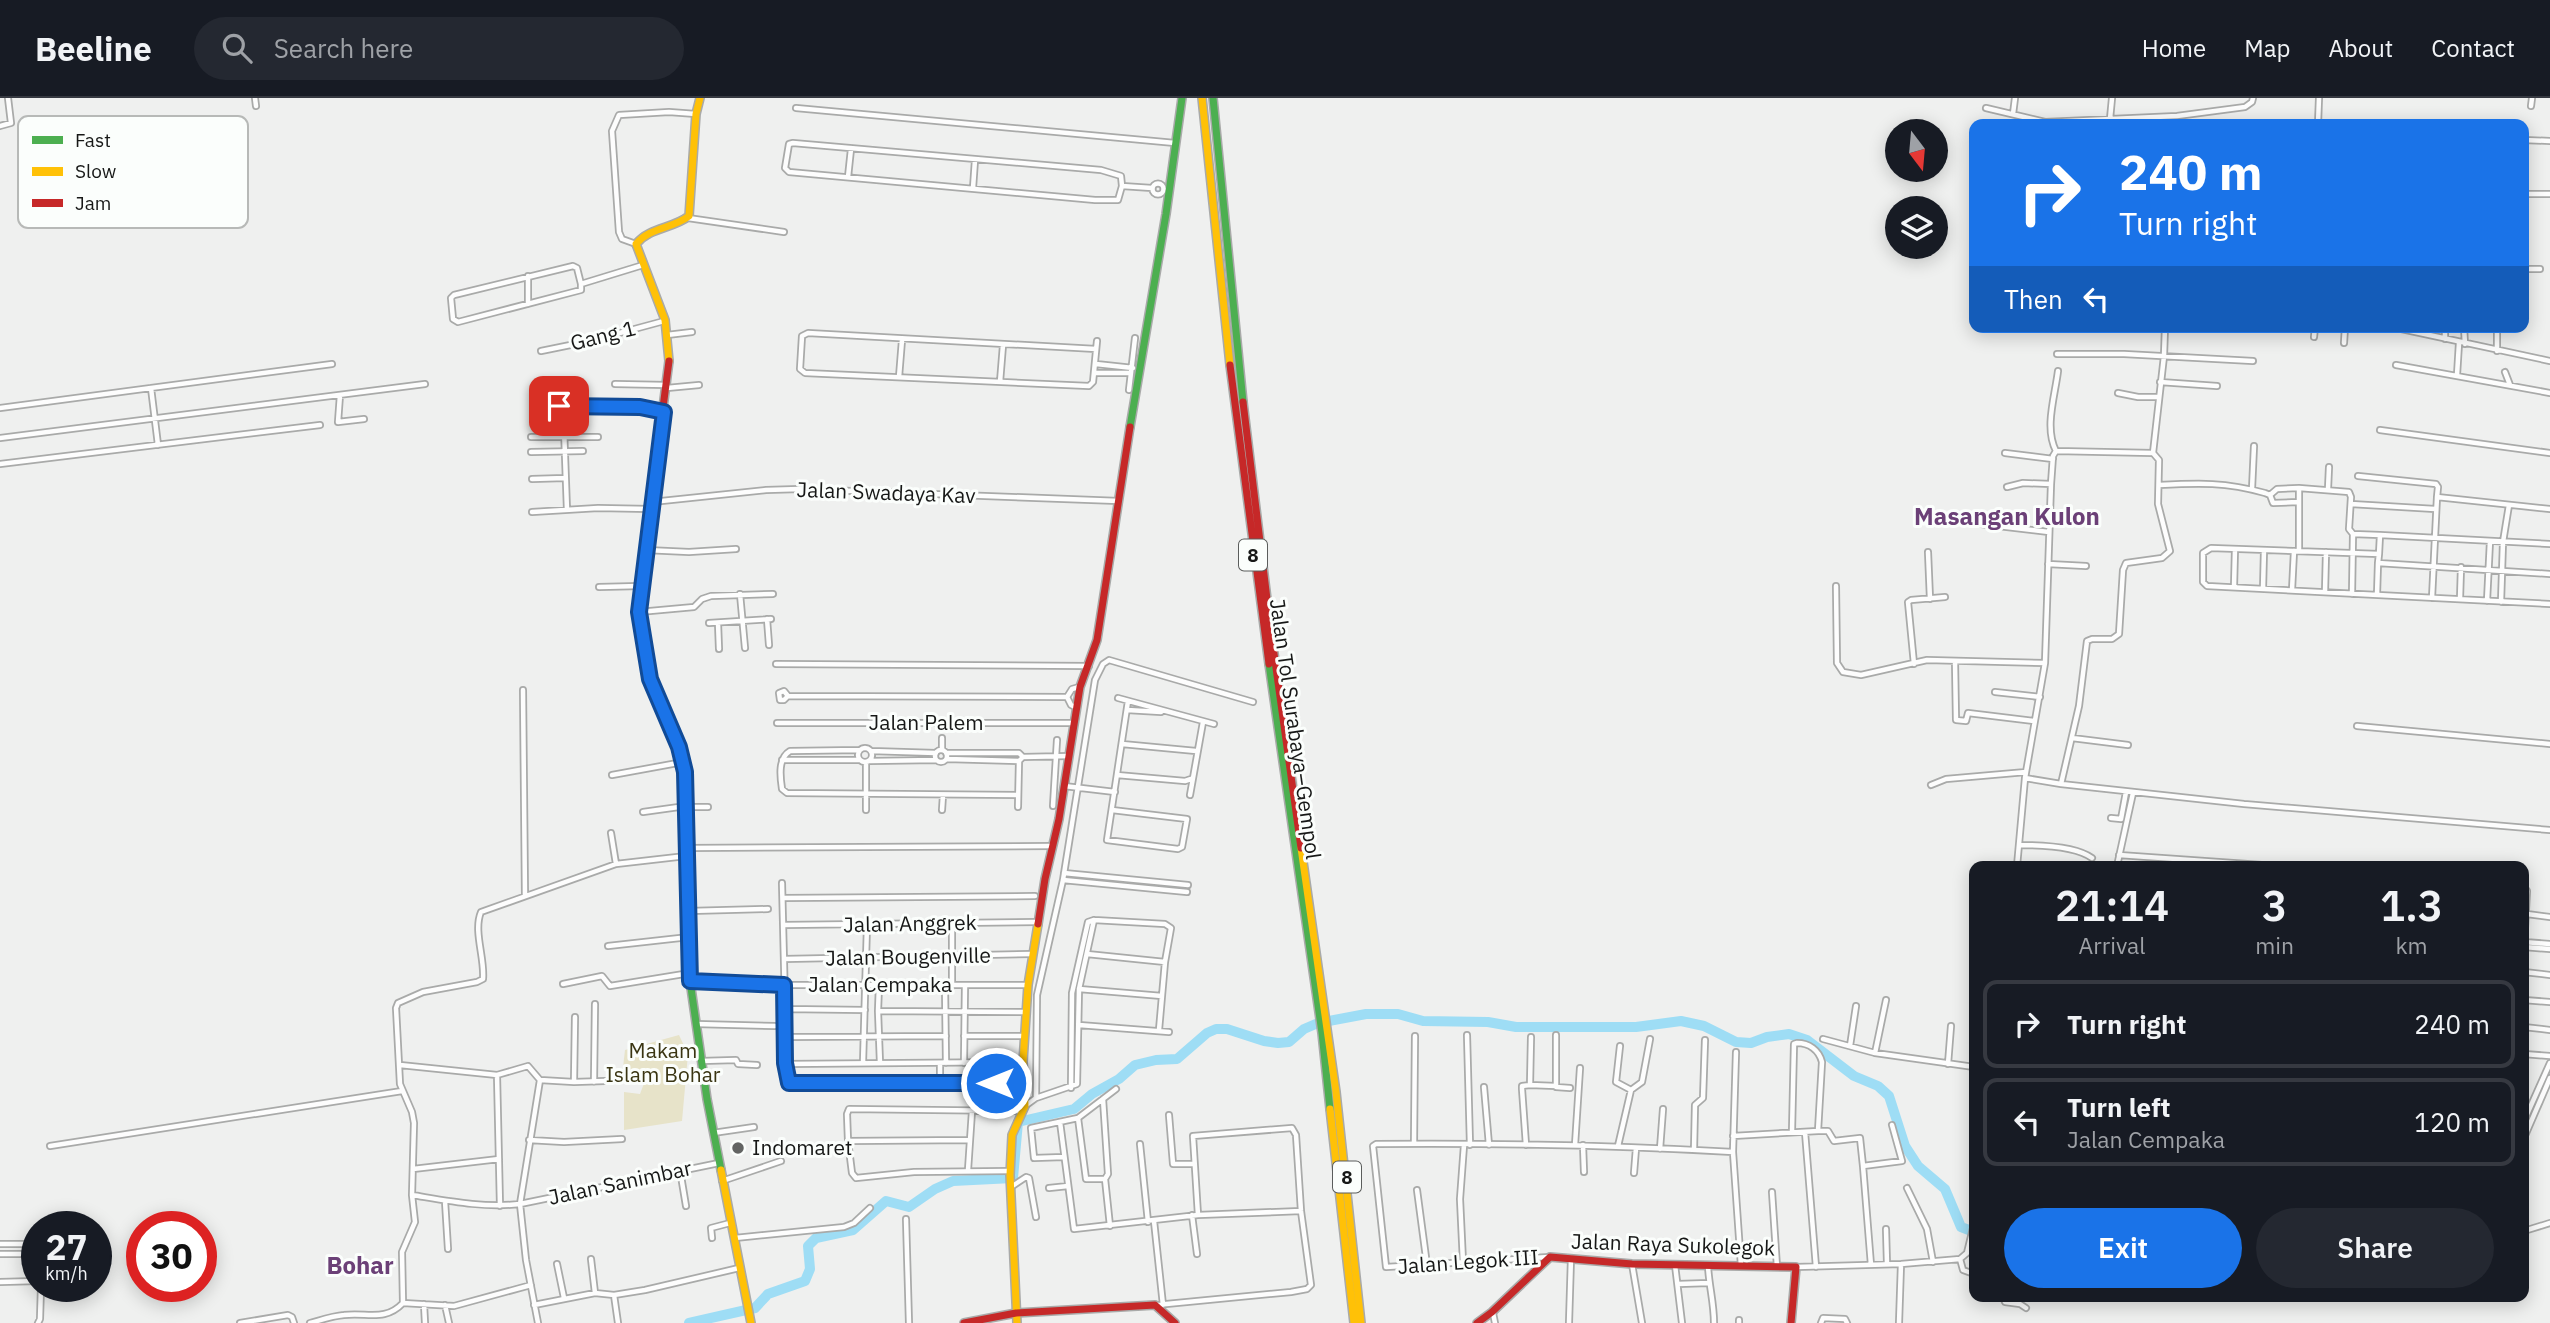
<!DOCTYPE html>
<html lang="en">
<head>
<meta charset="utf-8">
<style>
	:root { --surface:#171b24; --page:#242831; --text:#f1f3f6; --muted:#9ea1a6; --line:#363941; --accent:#1a73e8 }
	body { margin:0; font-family:"IBM Plex Sans",sans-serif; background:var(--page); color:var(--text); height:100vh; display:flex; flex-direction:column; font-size:26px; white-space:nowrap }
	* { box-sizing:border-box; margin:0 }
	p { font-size:23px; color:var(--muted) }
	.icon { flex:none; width:38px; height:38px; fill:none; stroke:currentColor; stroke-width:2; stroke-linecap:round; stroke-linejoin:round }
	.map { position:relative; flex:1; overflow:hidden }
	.sheet { position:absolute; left:1969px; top:763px; width:560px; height:441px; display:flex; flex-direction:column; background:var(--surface); border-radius:14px; box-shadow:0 4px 18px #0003 }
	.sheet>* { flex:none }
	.top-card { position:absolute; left:1969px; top:21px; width:560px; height:214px; border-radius:14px; box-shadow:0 4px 18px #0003; background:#1a73e8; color:#fff; overflow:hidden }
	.needle { width:46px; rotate:164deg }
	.tools { position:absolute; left:1885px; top:21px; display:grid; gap:14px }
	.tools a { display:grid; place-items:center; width:63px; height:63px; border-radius:50%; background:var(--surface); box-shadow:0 4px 18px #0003; font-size:35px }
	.speed { position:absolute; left:21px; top:1113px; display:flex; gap:14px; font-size:35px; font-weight:700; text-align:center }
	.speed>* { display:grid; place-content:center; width:91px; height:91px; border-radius:50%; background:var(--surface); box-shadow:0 4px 18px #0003; line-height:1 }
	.speed small { font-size:18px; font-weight:400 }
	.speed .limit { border:10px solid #d22; background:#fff; color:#111 }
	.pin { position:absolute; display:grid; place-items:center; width:60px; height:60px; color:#fff; margin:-30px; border-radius:14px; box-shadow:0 4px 10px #0006 }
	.me { position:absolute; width:77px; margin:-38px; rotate:270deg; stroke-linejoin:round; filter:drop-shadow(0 0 5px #0008) }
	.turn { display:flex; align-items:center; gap:24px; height:147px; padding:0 35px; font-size:32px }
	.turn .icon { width:91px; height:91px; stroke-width:2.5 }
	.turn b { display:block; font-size:49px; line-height:60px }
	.then { display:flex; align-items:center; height:66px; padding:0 35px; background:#0003; gap:14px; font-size:26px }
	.eta { display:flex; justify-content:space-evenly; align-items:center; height:119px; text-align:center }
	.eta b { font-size:42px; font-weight:600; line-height:49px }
	.primary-button { display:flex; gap:14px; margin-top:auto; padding:14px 35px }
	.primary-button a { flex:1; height:80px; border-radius:42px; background:var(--accent); color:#fff; font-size:28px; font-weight:600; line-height:80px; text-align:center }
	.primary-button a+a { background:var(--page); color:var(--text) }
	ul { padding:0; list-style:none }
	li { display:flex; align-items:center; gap:21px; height:88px; margin:0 14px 10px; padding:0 21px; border:4px solid var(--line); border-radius:14px }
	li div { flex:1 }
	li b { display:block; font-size:26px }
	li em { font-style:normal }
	header { display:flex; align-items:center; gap:42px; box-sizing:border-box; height:98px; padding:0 35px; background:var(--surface); border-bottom:2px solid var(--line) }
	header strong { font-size:33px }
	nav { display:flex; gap:38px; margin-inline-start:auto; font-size:24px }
	.search { width:490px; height:63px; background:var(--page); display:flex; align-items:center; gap:18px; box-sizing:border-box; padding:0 24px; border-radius:38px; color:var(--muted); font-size:26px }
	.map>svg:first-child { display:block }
	.green { fill:#e7e3c9 }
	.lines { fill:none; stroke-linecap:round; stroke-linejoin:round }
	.river { stroke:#9eddf5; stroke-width:10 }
	.street-casing { stroke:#a9aaa9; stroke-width:8 }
	.fast-casing { stroke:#a9aaa9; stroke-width:10 }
	.slow-casing { stroke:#a9aaa9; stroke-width:10 }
	.jam-casing { stroke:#a9aaa9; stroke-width:10 }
	.street { stroke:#fdfdfd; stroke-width:4.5 }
	.fast { stroke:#4caf50; stroke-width:7 }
	.slow { stroke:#ffc107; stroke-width:7 }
	.jam { stroke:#c62828; stroke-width:7 }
	.route-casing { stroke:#114b97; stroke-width:18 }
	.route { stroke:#1a73e8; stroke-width:12 }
	.poi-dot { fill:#636463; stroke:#fbfefc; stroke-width:2.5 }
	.labels { text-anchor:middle; stroke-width:6; stroke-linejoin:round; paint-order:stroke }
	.shield { fill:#fbfefc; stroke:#5b5d5c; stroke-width:2 }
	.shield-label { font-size:19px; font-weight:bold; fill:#171817 }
	.street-label { font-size:21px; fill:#171817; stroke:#fbfefc }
	.park-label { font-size:21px; fill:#3a3513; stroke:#fbfefc }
	.poi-label { font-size:21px; fill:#171817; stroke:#fbfefc; text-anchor:start }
	.quarter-label { font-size:24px; font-weight:bold; fill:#6b4077; stroke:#fbfefc }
	.key { fill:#fbfefc; stroke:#b7b9b7; stroke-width:2 }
	.key-label { font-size:19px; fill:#171817 }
</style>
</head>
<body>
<header>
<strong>Beeline</strong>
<div class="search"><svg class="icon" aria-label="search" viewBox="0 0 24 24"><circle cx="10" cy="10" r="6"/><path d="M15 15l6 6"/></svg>Search here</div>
<nav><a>Home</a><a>Map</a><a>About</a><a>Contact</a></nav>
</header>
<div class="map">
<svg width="2550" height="1225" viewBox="0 0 2550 1225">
	<rect width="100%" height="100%" fill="#eff0ef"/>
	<path class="green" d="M679,937L688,956L682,1023L624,1032V994L640,996L646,980L622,978L625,952Z"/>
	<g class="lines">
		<path class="river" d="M689,1225L755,1210L768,1196L805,1183L810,1171L808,1148L816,1140L853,1132L886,1103L909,1109L935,1091L953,1083L1013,1080L1018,1024L1074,1011L1092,996L1119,981L1135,967L1156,962L1177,961L1207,935L1216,931H1227L1264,943L1278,945L1289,944L1304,931L1318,925L1366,916H1398L1423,923L1488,924L1516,929H1636L1681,923L1704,928L1736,944L1751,945L1767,939L1789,936L1807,942L1854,978L1878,988L1889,998L1905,1048L1918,1068L1945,1091L1961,1129L1974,1134"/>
		<g class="street-casing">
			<path id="street" d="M255,0L256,8
				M2531,8L2532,0
				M796,10L1175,45
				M1986,10L2045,24L2177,18L2245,9L2252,4L2253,0
				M2013,16L2015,0
				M2110,21L2112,0
				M2318,26L2319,0
				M0,28L11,25L8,0
				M2524,42L2550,43
				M793,45L1101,72L1121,78L1122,88L1118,102H1095L789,74L785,70L789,46Z
				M848,79L851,51
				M1152.5 91a5.5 5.5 0 1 1 11 0a5.5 5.5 0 1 1-11 0Z
				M1122,88L1152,90
				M973,90L975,62
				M2524,96H2550
				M688,120L784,134
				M636,146L622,141L619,134L612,33L619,17L669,14L696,16
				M2524,171H2540
				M581,186L577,170L573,168L454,197L451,200L453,221L458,224L581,192V186L643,167
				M528,206V178
				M2392,229L2550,263
				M2445,229V241
				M2464,229L2465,246
				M2497,229V253
				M667,237L692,234
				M2314,239L2315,229
				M2344,245L2345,229
				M1096,251L808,235L802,238L800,271L805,275L1089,288L1093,284L1097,243
				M541,253L590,243L664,223
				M2057,256H2124L2253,263
				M1096,266L1133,270
				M2396,267L2550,295
				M2505,274L2510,287
				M1095,275H1131
				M2457,277L2459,245
				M899,279L902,242
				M1000,284L1003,247
				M2160,284L2217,288
				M615,286L666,287
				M151,290L158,347
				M667,290L699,287
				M1129,292L1135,240
				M2118,295L2138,299H2159
				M340,297L338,324L364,321
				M559,308L640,309L663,314
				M0,310L332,266
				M564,330L567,412
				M2380,332L2550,355
				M531,339H598
				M0,340L425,286
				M2056,353L2153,355
				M531,354L583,353
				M2005,355L2053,361
				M0,366L320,327
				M2358,378L2436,386L2438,389L2437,399
				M532,381L565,380
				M2159,387C2200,385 2225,384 2265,395L2270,397L2273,405L2298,404
				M2007,389L2023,385L2051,386
				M2252,391L2254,348
				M2328,391L2329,369
				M2270,397L2277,391L2299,390
				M652,404L766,392L800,391L1119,403
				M2351,406L2435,411
				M532,414L598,410L650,411
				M1964,424L2049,434
				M2380,437L2550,446
				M646,452L689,454L736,451
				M2299,453V390L2349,394L2351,399L2349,431L2353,436
				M1928,454L1930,501
				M2048,466L2086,468
				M2550,476L2378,465L2379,456L2211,450L2203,455V484L2207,488L2550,506
				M1836,488L1837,565L1843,574L1861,577L1927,562L2045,565
				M599,489L640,488
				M2234,489L2235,451
				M2263,491L2264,452
				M2292,492L2294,453
				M2325,494L2326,454
				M740,496L745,550
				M2352,496L2353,436L2380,437L2379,456
				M2377,497L2378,465
				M2432,500L2437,399L2550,411
				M2460,501L2461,469
				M2487,503L2490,443
				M2501,504L2503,444L2509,407
				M639,514L694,509L702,501L711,498L773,496
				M767,521L769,547
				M709,525L771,521
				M718,525L719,551
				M1955,563L1956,622L1966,623L1968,615L2034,623
				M776,566L1089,568
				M1914,566L1908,504L1911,502L1945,499
				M523,592L525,798
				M1995,594L2040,599
				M788,598L784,593L779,595L780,602H784L788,598L1067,599L1071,607L1077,610
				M1067,599L1072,591L1079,589
				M1118,600L1214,626
				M1127,612L1161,614
				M777,625H1074
				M2357,628L2550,646
				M942,640V652
				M2072,640L2128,647
				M1122,646L1196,653
				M858 657a7 7 0 1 1 14 0a7 7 0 1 1-14 0Z
				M935 658a6 6 0 1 1 12 0a6 6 0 1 1-12 0Z
				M860,652L790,653C778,660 780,678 782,691L787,695L1018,697
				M871,653L936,655
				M946,655H1019L1023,659
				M947,661L1019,663L1023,659L1069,658
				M782,662H859
				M870,663L936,662
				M612,677L683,664
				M1117,677L1185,683L1191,681
				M2025,680L2061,686L2079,608L2087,543L2092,541H2112L2119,536L2123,472L2126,465L2162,460L2170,453L2158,406L2159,362L2153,355L2164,258L2165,229
				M2061,686L2244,706L2550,732
				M1931,687L1946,681L2026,674
				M1064,688L1115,694
				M1190,697L1203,624
				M1053,708L1057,642
				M687,709H708
				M1018,709L1019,663
				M866,712V665
				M942,712L943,697
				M1112,712L1187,721L1182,749L1178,751L1107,742L1128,603
				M643,714L686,708
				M2111,720L2121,721L2126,694
				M611,735L616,766
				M2019,747C2039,747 2076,748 2092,760
				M687,750L1052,748
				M2119,757L2276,768
				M2017,768L2025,680L2045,565L2051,386L2053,358L2056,353C2044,330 2055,298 2058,273
				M2117,768L2133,695
				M1064,775L1188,787
				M1063,782L1187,794
				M782,785L787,984L791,986L1024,985
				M2524,789L2527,793L2524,848
				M783,800L1035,798
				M689,813L768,811
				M2527,816L2550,819
				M783,827L1037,824
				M2524,844L2550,846
				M608,848L689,839
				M2524,849L2550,851
				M1087,856L1165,864
				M784,861L1032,856
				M2524,874L2550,877
				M691,883L784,887H1028
				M563,886L602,878L610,888L690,875
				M945,888L946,965
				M952,888V825
				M1079,891L1162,898
				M2524,902L2550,904
				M785,911L865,912
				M878,913L879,887
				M696,926L775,928
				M1079,927L1169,934
				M2524,929L2550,932
				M1467,937L1470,1047
				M1556,937V989L1570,990
				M964,938H1024
				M785,939L946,938
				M1823,941L1875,955L1974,969
				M1620,948L1616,984L1631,992
				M1850,948L1856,908
				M1736,954L1733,1054L1741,1168
				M1875,955L1886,902
				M2524,956L2550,958
				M701,963L736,962L738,966L757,967
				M863,965L867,827
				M880,965L878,913L1025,914
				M940,965V985
				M964,965L965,888
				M785,966L1022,964
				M1948,966L1951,928
				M400,967L497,977L528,968L540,982
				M497,977L500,1108
				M540,982L574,984L575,919
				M574,984L605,983
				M594,984L595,906
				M1530,987L1556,988
				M1484,989L1489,1047
				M1071,990L1072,895L1088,824L1094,822L1165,826L1171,830L1165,864L1159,932
				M1036,1000L1037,897L1063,782L1095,582L1103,566L1109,562L1253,604
				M1103,1001L1108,1076L1105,1081L1110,1128
				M1025,1008L1036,1000L1077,986L1079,891L1094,822
				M1169,1017L1173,1066H1194
				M1078,1020L1086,1081H1105
				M2524,1023L2550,965
				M1060,1024L1074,1131L1198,1117L1301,1113
				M1792,1033L1794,946L1797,945C1809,945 1819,952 1822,964L1818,1033
				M1805,1034L1816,1169
				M713,1035L754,1029
				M1733,1038L1818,1033H1828L1834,1043L1860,1040L1863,1068
				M2524,1040L2550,980
				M529,1042L564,1044L622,1041
				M970,1042L848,1043L847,1016L849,1011L1021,1013
				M848,1043L852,1075L856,1080L914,1074L1009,1073
				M1414,1045L1415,938
				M1140,1046L1148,1124
				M1526,1047L1522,991V988L1530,987L1531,939
				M1575,1047L1580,970
				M1583,1047L1584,1074
				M50,1048L402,993
				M1618,1048L1631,992L1642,984L1650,941
				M1660,1051L1663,1011
				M1694,1052L1695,1007L1703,1000L1705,942
				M1064,1059L1034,1060L1031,1030L1078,1020L1116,991
				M413,1071L499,1061
				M680,1072L686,1108
				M968,1072L972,1013
				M1634,1075L1636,1050
				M722,1083L781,1063
				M1011,1089L1026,1079L1029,1080L1036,1119
				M1049,1090L1068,1088
				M1907,1090L1927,1131L1933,1164
				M1417,1092L1427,1167
				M1772,1094L1777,1169
				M412,1097C449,1103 483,1110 520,1106L719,1065
				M445,1103L448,1151
				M1192,1117L1197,1156
				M906,1121L909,1225
				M1154,1123L1163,1207
				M1886,1131L1887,1166
				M2524,1133L2550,1125
				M712,1140L711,1130L730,1125
				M735,1140L844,1129L854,1125L870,1110
				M0,1146H37
				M0,1156H37
				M1549,1159L1386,1169L1373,1048L1376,1046C1495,1045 1614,1047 1733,1054
				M591,1161L595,1195
				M1960,1161L1963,1172L1974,1176
				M1463,1164L1460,1101L1464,1047
				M557,1166L564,1200
				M1632,1166L1642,1225
				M1675,1167L1682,1225
				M1871,1167L1863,1068L1902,1063L1892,1027
				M1708,1168C1709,1188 1714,1205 1714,1225
				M1796,1169L1901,1166L1960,1161L1967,1155L1974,1126
				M0,1184L37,1183
				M1678,1186L1709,1185
				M614,1197L618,1225
				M2003,1199L2005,1204L2020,1206L2026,1210
				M403,1205L454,1208L531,1187
				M424,1206L425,1225
				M445,1207L449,1225
				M534,1207L595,1195L614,1197L645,1192L739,1170
				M1156,1207L1291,1194L1307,1191L1311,1187L1301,1113L1296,1037L1292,1030L1193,1038L1198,1117
				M1493,1215L1495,1225
				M38,1225L40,1221L41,1188
				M240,1225L288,1217L292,1219L294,1225
				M310,1225C321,1222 332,1218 344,1217C367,1214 385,1224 403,1205L402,1154L415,1124L412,1097L414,1025L412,1014L400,986L396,910L398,905L423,894L477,884L483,881C485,860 473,833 481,814L616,766L686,758
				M538,1225L526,1162L520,1106L540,982
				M1569,1225L1571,1160
				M1739,1225V1222
				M1821,1225L1823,1220L1845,1221L1847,1225
				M1899,1225L1901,1166"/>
		</g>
		<g class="fast-casing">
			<path id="fast" d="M1213,0L1243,304
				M1130,329L1166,116L1182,0
				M1269,566L1322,935L1330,1011
				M686,736L690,883L707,1001L721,1072"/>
		</g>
		<g class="slow-casing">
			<path id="slow" d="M1202,0L1230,267
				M669,263L665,222L636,146C650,129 672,131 689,118L696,16L700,0
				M1301,750L1336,994L1361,1225
				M1330,1011L1354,1225
				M721,1072L751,1225
				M1017,1225L1010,1077L1012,1037L1025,1008L1023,964L1028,887L1038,826"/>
		</g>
		<g class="jam-casing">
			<path id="jam" d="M669,263L640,488L639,514L646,568L679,649L685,674L686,736
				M1230,267L1269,566
				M1243,304L1271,534L1301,750
				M1038,826L1045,781L1059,721L1080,589L1097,542L1130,329
				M964,1225L1016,1215L1155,1207L1175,1225
				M1477,1225L1492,1214L1550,1159L1632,1166L1796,1169L1791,1225"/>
		</g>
		<use href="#street" class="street"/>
		<use href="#fast" class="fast"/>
		<use href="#slow" class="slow"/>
		<use href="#jam" class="jam"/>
	</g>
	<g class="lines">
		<g class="route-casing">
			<path id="route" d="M559,308L640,309L664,314L639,514L650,581L679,649L685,674L690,883L784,887L785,965L789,985H996"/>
		</g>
		<use href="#route" class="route"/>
	</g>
	<circle class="poi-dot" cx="738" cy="1050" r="7"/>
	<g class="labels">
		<g class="shield">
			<rect x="1239" y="441.5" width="28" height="31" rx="5"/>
			<rect x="1333" y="1063.5" width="28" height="31" rx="5"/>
		</g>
		<g class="shield-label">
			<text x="1253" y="464">8</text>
			<text x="1347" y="1086">8</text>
		</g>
		<g class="street-label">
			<text transform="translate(603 238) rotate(-14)" y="7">Gang 1</text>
			<text transform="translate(886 395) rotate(2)" y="7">Jalan Swadaya Kav</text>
			<text x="926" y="632">Jalan Palem</text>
			<text transform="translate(1295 631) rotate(82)" y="7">Jalan Tol Surabaya–Gempol</text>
			<text transform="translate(910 826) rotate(-1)" y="7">Jalan Anggrek</text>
			<text transform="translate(908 859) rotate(-1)" y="7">Jalan Bougenville</text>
			<text x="880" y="894">Jalan Cempaka</text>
			<text transform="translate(620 1085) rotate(-12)" y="7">Jalan Sanimbar</text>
			<text transform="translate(1673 1147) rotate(2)" y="7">Jalan Raya Sukolegok</text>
			<text transform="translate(1468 1164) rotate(-4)" y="7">Jalan Legok III</text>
		</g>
		<g class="park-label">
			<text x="663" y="960">Makam<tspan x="663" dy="24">Islam Bohar</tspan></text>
		</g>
		<g class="poi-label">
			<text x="752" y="1057">Indomaret</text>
		</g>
		<g class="quarter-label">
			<text x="2007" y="427">Masangan Kulon</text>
			<text x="360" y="1176">Bohar</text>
		</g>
	</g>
	<rect x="18" y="18" width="230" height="112" rx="10" class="key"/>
	<rect x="32" y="38" width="31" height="8" fill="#4caf50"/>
	<rect x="32" y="69" width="31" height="9" fill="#ffc107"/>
	<rect x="32" y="101" width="31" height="8" fill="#c62828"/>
	<g class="key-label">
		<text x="75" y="49">Fast</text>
		<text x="75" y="80">Slow</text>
		<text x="75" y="112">Jam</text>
	</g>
</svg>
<div class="tools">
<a><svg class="needle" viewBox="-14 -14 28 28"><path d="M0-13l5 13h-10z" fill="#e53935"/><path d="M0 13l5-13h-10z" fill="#9ea1a6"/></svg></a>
<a><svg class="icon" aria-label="layers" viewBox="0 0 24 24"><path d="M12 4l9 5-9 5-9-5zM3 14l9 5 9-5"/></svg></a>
</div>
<div class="speed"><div>27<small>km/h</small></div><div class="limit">30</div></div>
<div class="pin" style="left:559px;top:308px;background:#d93025"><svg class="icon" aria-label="arrive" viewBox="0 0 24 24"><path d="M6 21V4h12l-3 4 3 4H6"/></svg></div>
<svg class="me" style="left:996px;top:985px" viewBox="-20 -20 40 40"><circle r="17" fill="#1a73e8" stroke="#fff" stroke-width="3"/><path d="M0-11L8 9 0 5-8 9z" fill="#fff"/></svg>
<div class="top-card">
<div class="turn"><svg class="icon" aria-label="right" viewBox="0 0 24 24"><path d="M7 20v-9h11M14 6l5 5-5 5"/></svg><div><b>240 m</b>Turn right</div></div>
<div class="then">Then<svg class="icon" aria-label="left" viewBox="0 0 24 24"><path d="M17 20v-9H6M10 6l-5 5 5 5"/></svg></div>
</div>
<section class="sheet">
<div class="eta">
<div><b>21:14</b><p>Arrival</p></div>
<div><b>3</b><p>min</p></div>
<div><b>1.3</b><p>km</p></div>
</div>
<ul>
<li><svg class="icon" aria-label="right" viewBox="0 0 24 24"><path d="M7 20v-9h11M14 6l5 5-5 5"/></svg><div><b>Turn right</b></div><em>240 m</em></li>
<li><svg class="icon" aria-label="left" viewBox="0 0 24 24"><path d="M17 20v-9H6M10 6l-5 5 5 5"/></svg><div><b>Turn left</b><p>Jalan Cempaka</p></div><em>120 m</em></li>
</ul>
<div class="primary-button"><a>Exit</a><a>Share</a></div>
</section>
</div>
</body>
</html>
